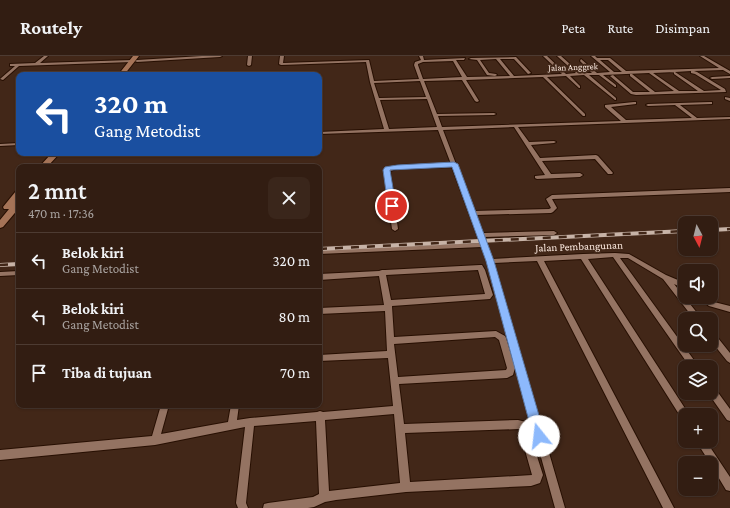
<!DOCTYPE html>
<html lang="id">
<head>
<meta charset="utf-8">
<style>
	:root { --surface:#321d12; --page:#3a261b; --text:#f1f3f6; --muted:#a8a29f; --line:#4d3b32 }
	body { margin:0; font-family:"Crimson Pro",serif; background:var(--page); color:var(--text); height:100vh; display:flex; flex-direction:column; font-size:15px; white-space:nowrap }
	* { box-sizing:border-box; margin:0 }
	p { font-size:13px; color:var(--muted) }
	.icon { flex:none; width:22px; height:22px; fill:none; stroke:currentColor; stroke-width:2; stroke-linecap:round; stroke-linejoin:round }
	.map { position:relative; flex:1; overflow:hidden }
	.details { position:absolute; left:16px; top:108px; width:306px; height:244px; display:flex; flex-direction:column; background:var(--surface); border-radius:8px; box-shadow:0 1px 3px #0004,0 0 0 1px var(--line) }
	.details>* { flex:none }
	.banner { position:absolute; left:16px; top:16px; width:306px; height:84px; border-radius:8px; box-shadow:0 1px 3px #0004,0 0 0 1px var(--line); background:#1a4fa0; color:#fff; overflow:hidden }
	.needle { width:26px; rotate:173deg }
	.tools { position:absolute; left:678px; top:160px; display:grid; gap:8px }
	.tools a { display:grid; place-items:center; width:40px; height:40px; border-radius:8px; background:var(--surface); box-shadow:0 1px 3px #0004,0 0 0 1px var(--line); font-size:20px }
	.pin { position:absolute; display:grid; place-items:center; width:34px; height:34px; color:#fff; margin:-17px; border:2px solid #fff; border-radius:50%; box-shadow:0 1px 4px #0007 }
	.me { position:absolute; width:44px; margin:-22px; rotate:344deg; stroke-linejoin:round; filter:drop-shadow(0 0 3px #0008) }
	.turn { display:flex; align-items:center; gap:14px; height:84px; padding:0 12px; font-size:18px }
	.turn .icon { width:52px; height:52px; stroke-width:2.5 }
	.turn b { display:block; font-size:28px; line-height:34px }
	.round { display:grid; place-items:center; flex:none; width:42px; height:42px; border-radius:8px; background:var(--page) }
	.summary { display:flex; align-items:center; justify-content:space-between; height:68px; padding:0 12px }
	h1 { font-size:24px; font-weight:600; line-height:30px }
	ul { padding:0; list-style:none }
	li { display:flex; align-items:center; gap:12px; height:56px; padding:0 12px; border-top:1px solid var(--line) }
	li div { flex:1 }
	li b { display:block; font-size:15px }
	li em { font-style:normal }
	header { display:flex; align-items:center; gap:24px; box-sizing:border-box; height:56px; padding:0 20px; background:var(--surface); border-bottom:1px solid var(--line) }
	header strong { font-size:19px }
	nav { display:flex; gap:22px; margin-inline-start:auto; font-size:14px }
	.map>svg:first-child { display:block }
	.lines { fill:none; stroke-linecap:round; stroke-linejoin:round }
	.minor-casing { stroke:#270f02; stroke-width:2 }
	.secondary-casing { stroke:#270f02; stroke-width:2 }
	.minor { fill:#947362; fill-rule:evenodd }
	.secondary { fill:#a57357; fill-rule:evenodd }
	.rail-casing { stroke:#c7b3a7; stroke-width:4 }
	.rail { stroke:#422718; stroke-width:2.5; stroke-dasharray:8; stroke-linecap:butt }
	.route { fill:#8db9fc; stroke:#5c78a4 }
	.labels { text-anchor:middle; stroke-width:4; stroke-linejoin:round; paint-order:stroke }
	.far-street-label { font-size:9px; fill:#fdebe1; stroke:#422718 }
	.street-label { font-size:11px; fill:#fdebe1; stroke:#422718 }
</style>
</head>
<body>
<header>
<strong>Routely</strong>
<nav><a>Peta</a><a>Rute</a><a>Disimpan</a></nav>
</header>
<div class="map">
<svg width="730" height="452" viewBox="0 0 730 452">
	<rect width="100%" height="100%" fill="#422718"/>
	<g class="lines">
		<g class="minor-casing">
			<path id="minor" d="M44,0H48L40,7L132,4L134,5L132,6L19,10L3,24L0,23L15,10H10V8L35,7Z
				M202,0H222L220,1L137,6L135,5L137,4Z
				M248,0H252L251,9L249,10L247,9Z
				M280,0H284L283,7L369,4L374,25L419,23L414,9L415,6L421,4L419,0H423L424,4L465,2L464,4H456L467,21L510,20L496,3L480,4L489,17L496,18L497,19L495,20L487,19L477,4L469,3L471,2L516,1L531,17L528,18L514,3H500L514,20L562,18L543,0H547L566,18L576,17L557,0H561L580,17H592L580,5L581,3L597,17L610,16L591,0H595L597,2H610L626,15L719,12L700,0H704L730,15V18L723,14L694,15L697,16L725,33L726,36L636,39L631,38L610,20L613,19L633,36H650L630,20V18H632L655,36L674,35L649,17L603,19L616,29V31H615L599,19H589L616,42V44H615L584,19L570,20L580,30V32H579L566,20L547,21L585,58V60H583L543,21L466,24L479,45L477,46L475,45L462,24L424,25L437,58L494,57L496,58L494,59L438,60L442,71L621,65L605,51V49L634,46H636V48L611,51L626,64L692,62L675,49L648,50L646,49L648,48L710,46H712V48L680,49L697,62L730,61V63L518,71L529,86L554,85L556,86L554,87L531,89L540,102L596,99L598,100L613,117L612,118H608L595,103L542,105L551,118L580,117L583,119L580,121L537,123L535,122V120L545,119L514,71L443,74L474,155L549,153L551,152L546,143L552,139L730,132V136L553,143H552L557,152L553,156L551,157L476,159L483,177L554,175L557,177L554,179L484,181L492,203L583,198L615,197L629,198L666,219L685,227V233L674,228L702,263H694L663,223L628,202H620L699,311H690L613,201L588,203L688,357L689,359H685V364L682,363L581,203L544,205L674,452H663L537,205L494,207L565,452H555L487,205L482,191L319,198V194L480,187L452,111L397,113L390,115L398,173L395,175L392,173L384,114L397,109L451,108L438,74L319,78V76L384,73L370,26L366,6L281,9L279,8ZM600,4H608L622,16H614ZM453,5L462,21L423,23L418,9V8L423,6ZM691,15V17L695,18L721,34L704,35L675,16ZM674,16V18L698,35H679L653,17L675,16ZM420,25L426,41L379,42L374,27ZM427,43L437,71L389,73L380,44Z
				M730,20V22L712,23L710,22L712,21Z
				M725,41L730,42V45L725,43Z
				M19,87V89L0,90V88Z
				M480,209H482L485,214L493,239L490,243L392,250L394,281L496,275L505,280L506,282L515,312L513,319L507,322L399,328L404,368L518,364L526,366L543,419L540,427L531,430L406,436L336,444L325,446L314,451L308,452H263L264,448L268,447L313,441L319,438L316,365L254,370L246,447L248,452H238L236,447L245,371L155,389L0,404V394L152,380L161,349H169L161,378L228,366L231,349H239L237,364L250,362L317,356L320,355L323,356L393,350L388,302L319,305V299L387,295L385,255L319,258V252L384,249L379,220L319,224V218L379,215L382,214H385ZM478,214L485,238L391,244L386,219ZM495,281L499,284L507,312L506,314L398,321L394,288ZM394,358L400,427L329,435L325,364ZM519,373L532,419L410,426L405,377Z
				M19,215V219L0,220V216Z
				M698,241H707L714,246L730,250V256L709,250Z
				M711,276L714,277L730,297V307L727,305L711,285Z
				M711,330L714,331L730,353V365L727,364L708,337H711Z
				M696,385H706L730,421V435L726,434L711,409V407H710Z"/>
		</g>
		<g class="secondary-casing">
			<path id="secondary" d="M133,0H139L124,19H118Z
				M52,97H60L47,111H39Z
				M16,135H19V142L16,145H19V152L3,171L0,172V164L9,153H4L3,151Z"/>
		</g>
		<use href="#minor" class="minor"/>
		<use href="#secondary" class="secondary"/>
		<g class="rail-casing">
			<path id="rail" d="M711,174L730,173
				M319,193L685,175
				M0,209L19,208"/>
		</g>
		<use href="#rail" class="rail"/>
	</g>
	<path class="route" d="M454,106L458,108L494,205L545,380L544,384L539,385L535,384L533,380L486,205L452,111L390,114L396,150L392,152L388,150L383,114L385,111L397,109Z"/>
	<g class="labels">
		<g class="far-street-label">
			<text transform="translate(573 11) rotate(-2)" y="3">Jalan Anggrek</text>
		</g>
		<g class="street-label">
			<text transform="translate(579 190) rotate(-2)" y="4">Jalan Pembangunan</text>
		</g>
	</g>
</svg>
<div class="tools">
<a><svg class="needle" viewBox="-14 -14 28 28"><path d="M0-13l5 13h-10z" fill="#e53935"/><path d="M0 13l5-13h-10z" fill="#a8a29f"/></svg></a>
<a><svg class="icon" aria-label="sound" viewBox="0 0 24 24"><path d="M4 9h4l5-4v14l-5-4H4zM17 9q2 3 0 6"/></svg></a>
<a><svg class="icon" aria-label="search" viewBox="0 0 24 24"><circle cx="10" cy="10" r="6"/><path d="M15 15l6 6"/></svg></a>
<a><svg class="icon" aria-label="layers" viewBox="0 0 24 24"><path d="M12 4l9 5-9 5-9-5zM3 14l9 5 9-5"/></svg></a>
<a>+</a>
<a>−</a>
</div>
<div class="pin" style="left:392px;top:150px;background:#d93025"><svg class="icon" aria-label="arrive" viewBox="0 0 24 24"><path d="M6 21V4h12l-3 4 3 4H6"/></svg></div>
<svg class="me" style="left:539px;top:380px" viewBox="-20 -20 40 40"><circle r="19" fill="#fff"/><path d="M0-13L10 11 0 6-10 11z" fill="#8db9fc"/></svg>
<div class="banner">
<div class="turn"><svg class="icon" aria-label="left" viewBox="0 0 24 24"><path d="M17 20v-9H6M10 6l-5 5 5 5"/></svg><div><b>320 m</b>Gang Metodist</div></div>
</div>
<section class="details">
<div class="summary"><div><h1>2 mnt</h1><p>470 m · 17:36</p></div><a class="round"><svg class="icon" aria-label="close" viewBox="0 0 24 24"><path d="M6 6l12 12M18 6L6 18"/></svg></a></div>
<ul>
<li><svg class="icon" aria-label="left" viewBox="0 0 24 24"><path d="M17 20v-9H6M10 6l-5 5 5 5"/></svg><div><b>Belok kiri</b><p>Gang Metodist</p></div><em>320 m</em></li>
<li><svg class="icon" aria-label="left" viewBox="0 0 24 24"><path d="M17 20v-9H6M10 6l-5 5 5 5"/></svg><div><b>Belok kiri</b><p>Gang Metodist</p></div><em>80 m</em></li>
<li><svg class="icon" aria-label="arrive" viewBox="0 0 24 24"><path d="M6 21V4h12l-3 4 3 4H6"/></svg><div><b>Tiba di tujuan</b></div><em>70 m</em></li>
</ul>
</section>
</div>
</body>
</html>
